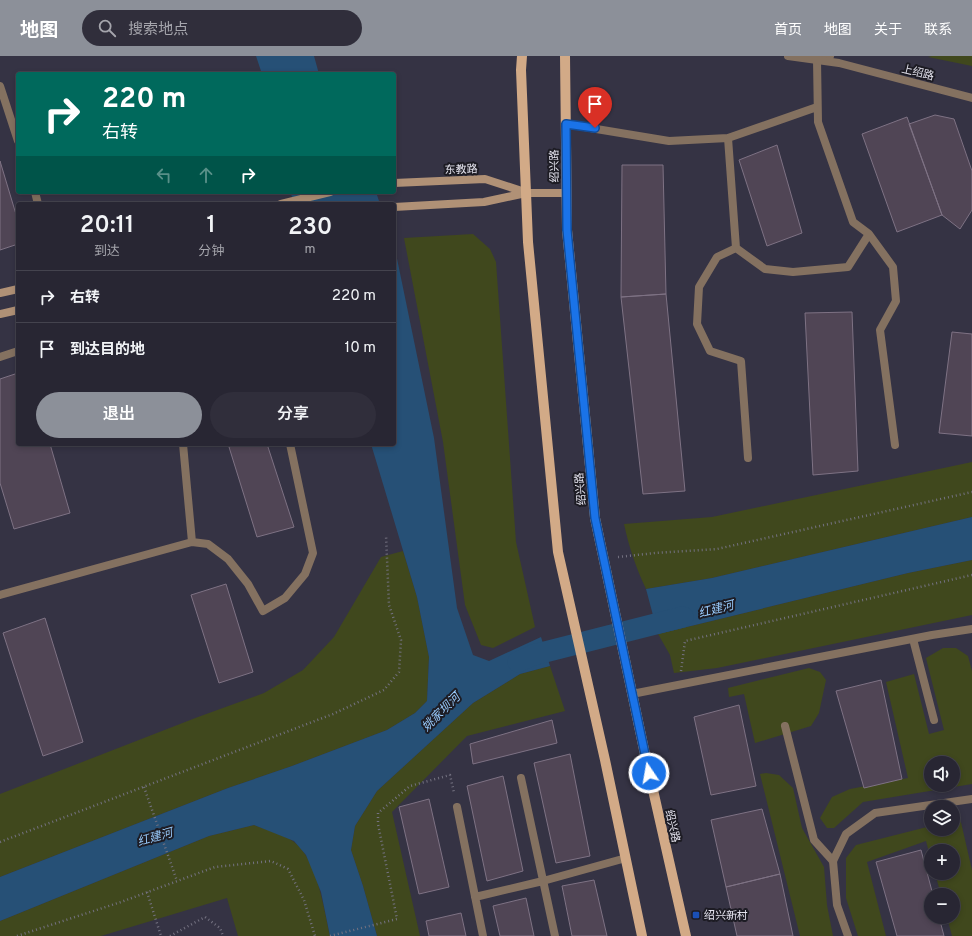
<!DOCTYPE html>
<html lang="zh">
<head>
<meta charset="utf-8">
<style>
	:root { --surface:#282633; --page:#302e3b; --text:#f1f3f6; --muted:#a5a5ac; --line:#44434e; --accent:#8c9099 }
	body { margin:0; font-family:Overpass,"Noto Sans SC",sans-serif; background:var(--page); color:var(--text); height:100vh; display:flex; flex-direction:column; font-size:15px; white-space:nowrap }
	* { box-sizing:border-box; margin:0 }
	p { font-size:13px; color:var(--muted) }
	.icon { flex:none; width:22px; height:22px; fill:none; stroke:currentColor; stroke-width:2; stroke-linecap:round; stroke-linejoin:round }
	.map { position:relative; flex:1; overflow:hidden }
	.panel { position:absolute; left:16px; top:146px; width:380px; height:244px; display:flex; flex-direction:column; background:var(--surface); border-radius:4px; box-shadow:0 2px 6px #0003,0 0 0 1px var(--line) }
	.panel>* { flex:none }
	.hud { position:absolute; left:16px; top:16px; width:380px; height:122px; border-radius:4px; box-shadow:0 2px 6px #0003,0 0 0 1px var(--line); background:#00695c; color:#fff; overflow:hidden }
	.fabs { position:absolute; left:924px; top:700px; display:grid; gap:8px }
	.fabs a { display:grid; place-items:center; width:36px; height:36px; border-radius:50%; background:var(--surface); box-shadow:0 2px 6px #0003,0 0 0 1px var(--line); font-size:20px }
	.pin { position:absolute; display:grid; place-items:center; width:34px; height:34px; color:#fff; margin:-41px -17px; border-radius:50% 50% 50% 0; rotate:-45deg; box-shadow:0 0 4px #0007 }
	.pin .icon { rotate:45deg }
	.me { position:absolute; width:44px; margin:-22px; rotate:348deg; stroke-linejoin:round; filter:drop-shadow(0 0 3px #0008) }
	.turn { display:flex; align-items:center; gap:14px; height:84px; padding:0 20px; font-size:18px }
	.turn .icon { width:52px; height:52px; stroke-width:2.5 }
	.turn b { display:block; font-size:28px; line-height:34px }
	.lanes { display:flex; align-items:center; height:38px; padding:0 20px; background:#0003; justify-content:center; gap:20px; direction:ltr }
	.lanes .off { opacity:.35 }
	.eta { display:flex; justify-content:space-evenly; align-items:center; height:68px; text-align:center }
	.eta b { font-size:24px; font-weight:600; line-height:28px }
	.primary-button { display:flex; gap:8px; margin-top:auto; padding:8px 20px }
	.primary-button a { flex:1; height:46px; border-radius:24px; background:var(--accent); color:#fff; font-size:16px; font-weight:600; line-height:46px; text-align:center }
	.primary-button a+a { background:var(--page); color:var(--text) }
	ul { padding:0; list-style:none }
	li { display:flex; align-items:center; gap:12px; height:52px; padding:0 20px; border-top:1px solid var(--line) }
	li div { flex:1 }
	li b { display:block; font-size:15px }
	li em { font-style:normal }
	header { display:flex; align-items:center; gap:24px; box-sizing:border-box; height:56px; padding:0 20px; background:var(--accent); color:#fff }
	header strong { font-size:19px }
	nav { display:flex; gap:22px; margin-inline-start:auto; font-size:14px }
	.search { width:280px; height:36px; background:var(--page); display:flex; align-items:center; gap:10px; box-sizing:border-box; padding:0 14px; border-radius:22px; color:var(--muted); font-size:15px }
	.map>svg:first-child { display:block }
	.green { fill:#40481d; fill-rule:evenodd }
	.water { fill:#265076 }
	.lines { fill:none; stroke-linecap:round; stroke-linejoin:round }
	.canal { stroke:#265076; stroke-width:21 }
	.building { fill:#504555; stroke:#7e7284 }
	.path { stroke:#747281; stroke-width:2.5; stroke-dasharray:1 3; stroke-linecap:butt }
	.lane { stroke:#847160; stroke-width:8 }
	.street { stroke:#847160; stroke-width:8 }
	.secondary { stroke:#b09176; stroke-width:8 }
	.primary { stroke:#d2aa87; stroke-width:10 }
	.route-casing { stroke:#114b97; stroke-width:10 }
	.route { stroke:#1a73e8; stroke-width:7 }
	.transit-dot { fill:#1a4fb4; stroke:#1d1c24; stroke-width:1.5 }
	.labels { text-anchor:middle; stroke-width:4; stroke-linejoin:round; paint-order:stroke }
	.street-label { font-size:11px; fill:#e5e4ef; stroke:#1d1c24 }
	.poi-label { font-size:11px; fill:#e5e4ef; stroke:#1d1c24; text-anchor:start }
	.water-label { font-size:12px; font-style:italic; fill:#98cafb; stroke:#1d1c24 }
</style>
</head>
<body>
<header>
<strong>地图</strong>
<div class="search"><svg class="icon" aria-label="search" viewBox="0 0 24 24"><circle cx="10" cy="10" r="6"/><path d="M15 15l6 6"/></svg>搜索地点</div>
<nav><a>首页</a><a>地图</a><a>关于</a><a>联系</a></nav>
</header>
<div class="map">
<svg width="972" height="880" viewBox="0 0 972 880">
	<rect width="100%" height="100%" fill="#353344"/>
	<path class="green" d="M932,0H972V10L928,1Z
		M473,178L490,193L496,206L516,486L535,571L493,592L481,589L465,549L443,386L404,182Z
		M972,406V461L712,522L646,533C636,512 629,491 624,468L712,461Z
		M403,495L417,541L429,601L427,645L415,657L387,674L292,710L228,732L0,821V738L198,661L264,637L303,614L334,581L381,501Z
		M972,504V559L717,612L674,617L670,599L658,578L908,517Z
		M943,592H956L968,600L972,615V728L863,746L834,772H827L820,762L832,741L850,733L908,722L886,626L914,618L929,678L944,674L926,602ZM931,707H953V729H931Z
		M550,610L565,655L467,680L392,756L420,880H377L363,830L351,794L355,770L377,735L473,647L520,618Z
		M809,612L820,616L826,624L819,657L811,670L755,687L744,638L729,641L728,632Z
		M766,717L779,719L793,732L802,772L824,811L827,849L833,880H800L760,718Z
		M960,762L972,814V880H952L947,861H953V839H941L935,817H953V795H931V804L926,785L867,806L886,880H858L846,842V802L856,789L931,770V773H953V764Z
		M254,769C264,773 287,780 294,786C317,803 324,853 330,880H238L227,842L101,880H0V865L209,780Z"/>
	<path class="water" d="M256,0H314L319,18H262Z
		M290,136H376L380,148H295Z
		M394,188L434,382L457,552L473,599L489,605L541,581L550,610L520,618L473,647L377,735L355,770L351,794L363,830L377,880H330L321,836L306,799L294,785L254,769L209,780L0,865V821L228,732L292,710L387,674L415,657L427,645L429,601L417,541L371,388H394Z
		M972,461V504L908,517L658,578L646,533L712,522Z"/>
	<g class="lines">
		<path class="canal" d="M518,606L533,599L683,561"/>
	</g>
	<path class="building" d="M935,59L954,63L972,115V154L960,173L942,159L909,68Z
		M907,61L942,159L897,176L862,78Z
		M777,89L802,177L767,190L739,104Z
		M0,105L18,165V188L0,194Z
		M622,109H663L666,238L621,241Z
		M666,238L685,435L643,438L621,241Z
		M852,256L858,415L813,419L805,257Z
		M952,276L972,278V380L939,377Z
		M18,317V388H50L70,457L14,473L0,427V323Z
		M239,388H267L294,471L257,481L229,391Z
		M226,528L253,616L219,627L191,539Z
		M45,562L83,686L43,700L3,577Z
		M881,624L902,723L864,732L836,635Z
		M739,649L756,730L711,739L694,661Z
		M552,664L557,687L473,708L470,688Z
		M570,698L590,800L556,807L534,707Z
		M503,720L523,815L487,825L467,730Z
		M429,743L449,831L419,838L399,751Z
		M762,753L780,818L726,831L711,764Z
		M921,794L933,839H931V861H939L944,880H897L876,806Z
		M780,818L793,880H737L726,831Z
		M594,824L607,880H572L562,830Z
		M526,842L534,880H500L493,850Z
		M461,857L466,880H429L426,865Z"/>
	<g class="lines">
		<path class="path" d="M618,501L655,497L717,493L972,436
			M681,615L685,585L972,519
			M144,731L177,825
			M0,786L333,658L384,634L399,616L401,584L389,549L386,479
			M147,836L161,880
			M17,880L121,846L215,811L271,805L288,813L304,844L315,880
			M170,880L205,861L220,872L223,880
			M330,880L397,863L378,768V757L410,730L450,719L454,737"/>
		<path class="lane" d="M830,0L817,4L818,66L853,166L869,178L893,211L896,245L880,274L895,389
			M0,30L18,85
			M566,68L669,85L728,82L817,51
			M728,82L736,192L717,201L699,231L697,268L710,295L741,305L748,402
			M35,136L38,148
			M736,192L765,213L793,216L848,211L869,178
			M0,301L18,295
			M192,486L208,488L228,503L248,528L263,555L285,542L305,518L313,497L290,388
			M0,539L192,486L183,388
			M913,583L934,664
			M632,638L932,579L972,573
			M785,670L814,784L833,805
			M521,722L555,880
			M457,751L483,880
			M475,841L543,825L626,802"/>
		<path class="street" d="M788,0L839,7L972,42
			M848,880L837,849L833,805L846,778L875,757L972,743"/>
		<path class="secondary" d="M394,127L485,123L525,136
			M281,148L330,136
			M394,151L484,146L526,137H567
			M0,237L18,233
			M0,258L18,254"/>
		<path class="primary" d="M522,0L521,14L528,186L558,496L605,704L642,880
			M565,0L567,174L595,462L646,703L686,880"/>
	</g>
	<g class="lines">
		<g class="route-casing">
			<path id="route" d="M595,72L566,68L567,174L595,462L649,717"/>
		</g>
		<use href="#route" class="route"/>
	</g>
	<rect class="transit-dot" x="692" y="855" width="8" height="8" rx="2"/>
	<g class="labels">
		<g class="street-label">
			<text transform="translate(918 16) rotate(14)" y="4">上绍路</text>
			<text transform="translate(554 110) rotate(-91)" y="4">绍兴路</text>
			<text transform="translate(461 113) rotate(-2)" y="4">东教路</text>
			<text transform="translate(580 433) rotate(-95)" y="4">绍兴路</text>
			<text transform="translate(673 770) rotate(77)" y="4">绍兴路</text>
		</g>
		<g class="poi-label">
			<text x="704" y="863">绍兴新村</text>
		</g>
		<g class="water-label">
			<text transform="translate(716 553) rotate(-14)" y="4">红建河</text>
			<text transform="translate(441 656) rotate(-45)" y="4">姚家坝河</text>
			<text transform="translate(155 781) rotate(-16)" y="4">红建河</text>
		</g>
	</g>
</svg>
<div class="fabs">
<a><svg class="icon" aria-label="sound" viewBox="0 0 24 24"><path d="M4 9h4l5-4v14l-5-4H4zM17 9q2 3 0 6"/></svg></a>
<a><svg class="icon" aria-label="layers" viewBox="0 0 24 24"><path d="M12 4l9 5-9 5-9-5zM3 14l9 5 9-5"/></svg></a>
<a>+</a>
<a>−</a>
</div>
<div class="pin" style="left:595px;top:72px;background:#d93025"><svg class="icon" aria-label="arrive" viewBox="0 0 24 24"><path d="M6 21V4h12l-3 4 3 4H6"/></svg></div>
<svg class="me" style="left:649px;top:717px" viewBox="-20 -20 40 40"><circle r="17" fill="#1a73e8" stroke="#fff" stroke-width="3"/><path d="M0-11L8 9 0 5-8 9z" fill="#fff"/></svg>
<div class="hud">
<div class="turn"><svg class="icon" aria-label="right" viewBox="0 0 24 24"><path d="M7 20v-9h11M14 6l5 5-5 5"/></svg><div><b>220 m</b>右转</div></div>
<div class="lanes"><svg class="icon off" aria-label="left" viewBox="0 0 24 24"><path d="M17 20v-9H6M10 6l-5 5 5 5"/></svg><svg class="icon off" aria-label="ahead" viewBox="0 0 24 24"><path d="M12 20V5M6 11l6-6 6 6"/></svg><svg class="icon" aria-label="right" viewBox="0 0 24 24"><path d="M7 20v-9h11M14 6l5 5-5 5"/></svg></div>
</div>
<section class="panel">
<div class="eta">
<div><b>20:11</b><p>到达</p></div>
<div><b>1</b><p>分钟</p></div>
<div><b>230</b><p>m</p></div>
</div>
<ul>
<li><svg class="icon" aria-label="right" viewBox="0 0 24 24"><path d="M7 20v-9h11M14 6l5 5-5 5"/></svg><div><b>右转</b></div><em>220 m</em></li>
<li><svg class="icon" aria-label="arrive" viewBox="0 0 24 24"><path d="M6 21V4h12l-3 4 3 4H6"/></svg><div><b>到达目的地</b></div><em>10 m</em></li>
</ul>
<div class="primary-button"><a>退出</a><a>分享</a></div>
</section>
</div>
</body>
</html>
